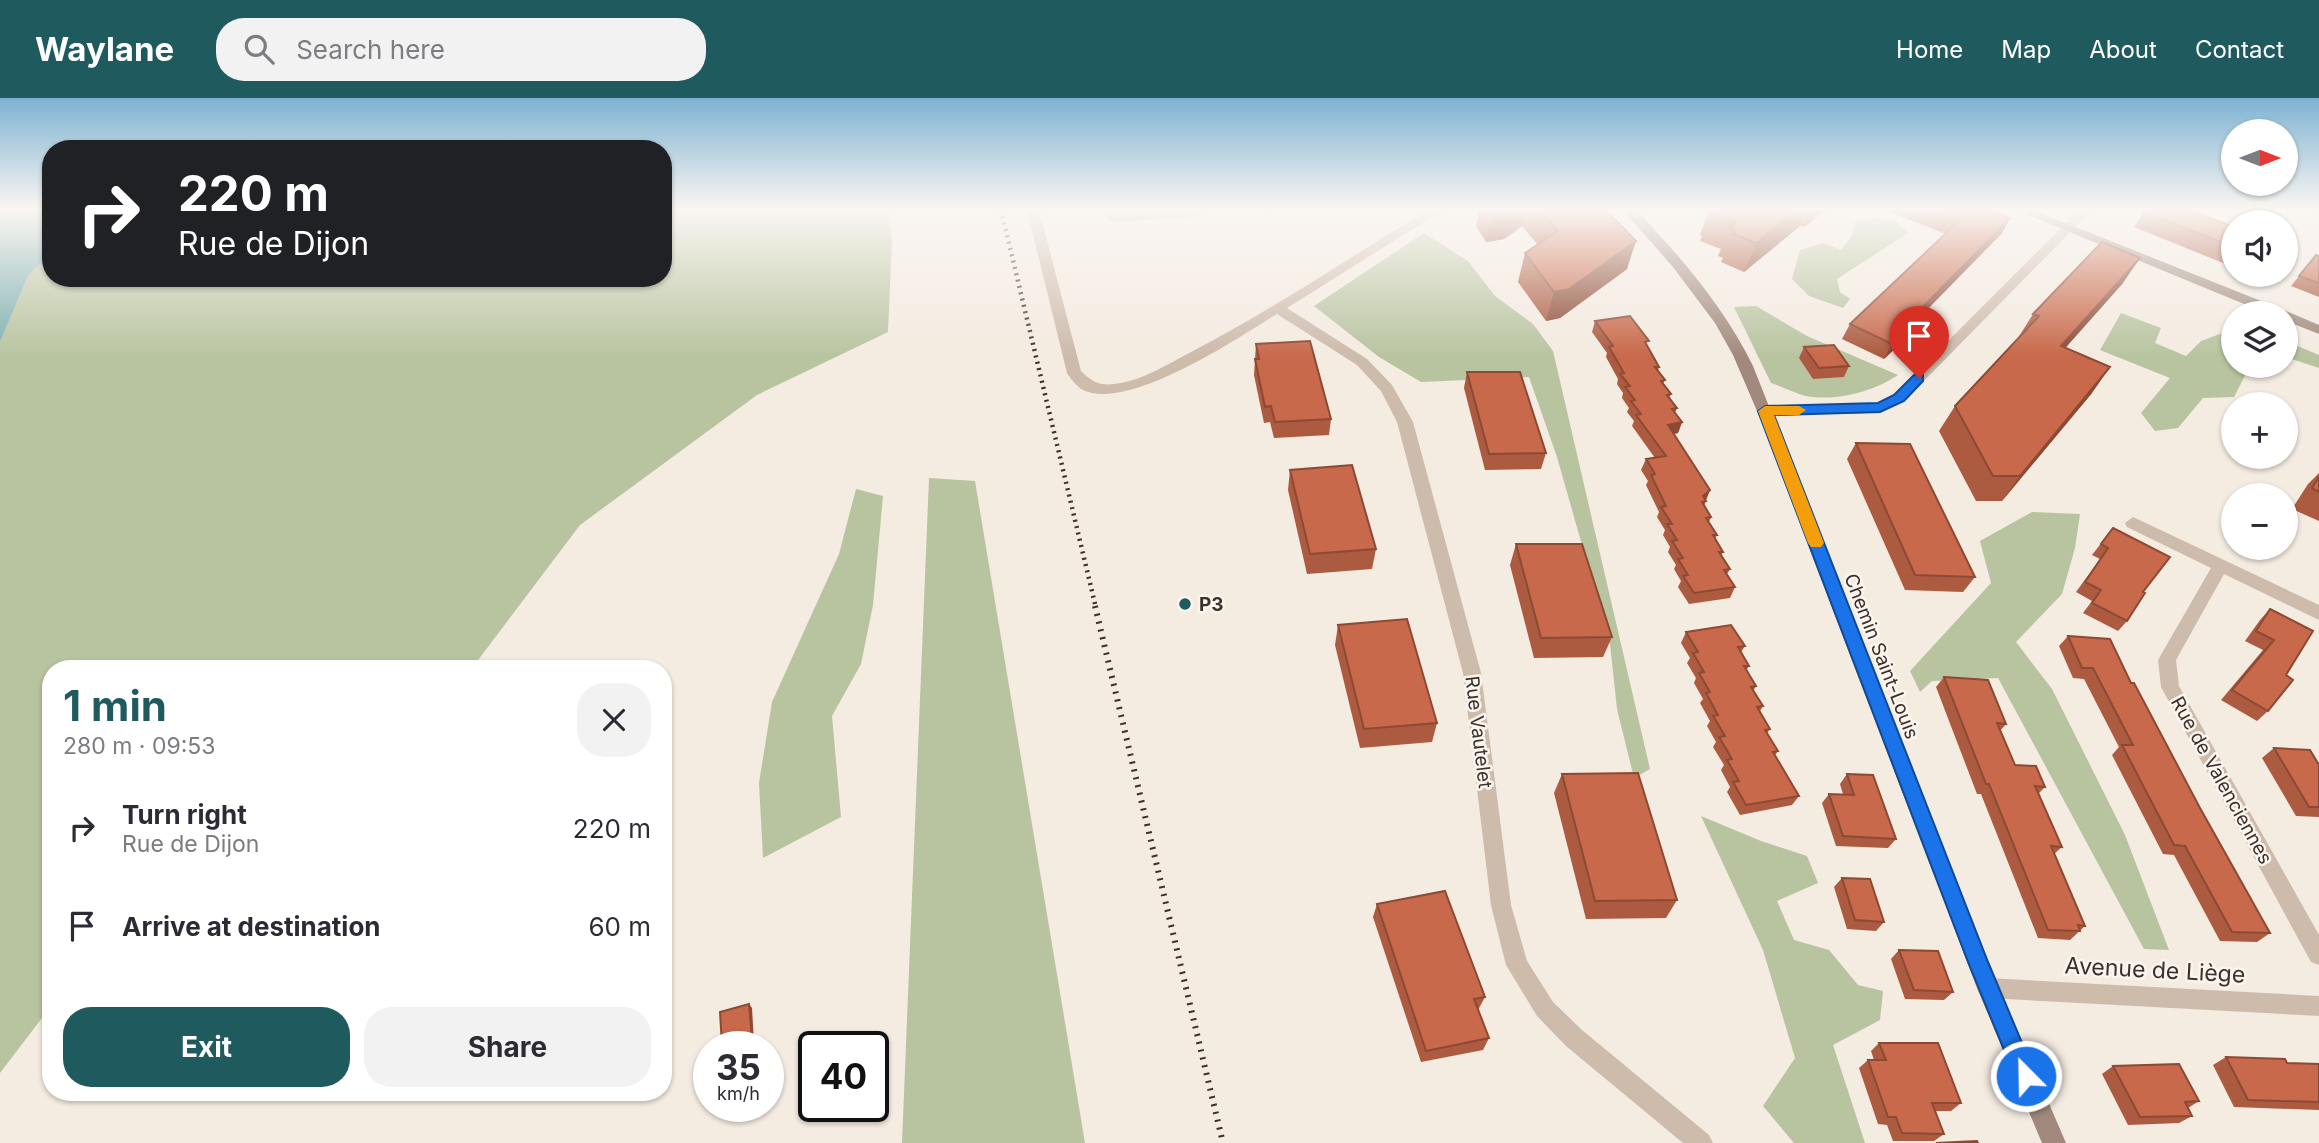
<!DOCTYPE html>
<html lang="en">
<head>
<meta charset="utf-8">
<style>
	:root { --surface:#fff; --page:#f2f2f3; --text:#2b2b33; --muted:#7c7c81; --accent:#1f5a5e }
	body { margin:0; font-family:Inter,sans-serif; background:var(--page); color:var(--text); height:100vh; display:flex; flex-direction:column; font-size:26px; white-space:nowrap }
	* { box-sizing:border-box; margin:0 }
	p { font-size:23px; color:var(--muted) }
	.icon { flex:none; width:38px; height:38px; fill:none; stroke:currentColor; stroke-width:2; stroke-linecap:round; stroke-linejoin:round }
	.map { position:relative; flex:1; overflow:hidden }
	.drawer { position:absolute; left:42px; top:562px; width:630px; height:441px; display:flex; flex-direction:column; background:var(--surface); border-radius:28px; box-shadow:0 2px 5px #0004 }
	.drawer>* { flex:none }
	.guide { position:absolute; left:42px; top:42px; width:630px; height:147px; border-radius:28px; box-shadow:0 2px 5px #0004; background:#202124; color:#fff; overflow:hidden }
	.needle { width:46px; rotate:90deg }
	.controls { position:absolute; left:2221px; top:21px; display:grid; gap:14px }
	.controls a { display:grid; place-items:center; width:77px; height:77px; border-radius:50%; background:var(--surface); box-shadow:0 2px 5px #0004; font-size:35px }
	.speed { position:absolute; left:693px; top:933px; display:flex; gap:14px; font-size:35px; font-weight:700; text-align:center }
	.speed>* { display:grid; place-content:center; width:91px; height:91px; border-radius:50%; background:var(--surface); box-shadow:0 2px 5px #0004; line-height:1 }
	.speed small { font-size:18px; font-weight:400 }
	.speed .limit { border:4px solid #111; border-radius:10px; background:#fff; color:#111 }
	.pin { position:absolute; display:grid; place-items:center; width:60px; height:60px; color:#fff; margin:-72px -30px; border-radius:50% 50% 50% 0; rotate:-45deg; box-shadow:0 0 7px #0007 }
	.pin .icon { rotate:45deg }
	.me { position:absolute; width:77px; margin:-38px; rotate:337deg; stroke-linejoin:round; filter:drop-shadow(0 0 5px #0008) }
	.turn { display:flex; align-items:center; gap:24px; height:147px; padding:0 21px; font-size:32px }
	.turn .icon { width:91px; height:91px; stroke-width:2.5 }
	.turn b { display:block; font-size:49px; line-height:60px }
	.round { display:grid; place-items:center; flex:none; width:74px; height:74px; border-radius:28px; background:var(--page) }
	.overview { display:flex; align-items:center; justify-content:space-between; height:119px; padding:0 21px }
	h1 { font-size:42px; font-weight:700; line-height:52px; color:var(--accent) }
	.button { display:flex; gap:14px; margin-top:auto; padding:14px 21px }
	.button a { flex:1; height:80px; border-radius:28px; background:var(--accent); color:#fff; font-size:28px; font-weight:700; line-height:80px; text-align:center }
	.button a+a { background:var(--page); color:var(--text) }
	ul { padding:0; list-style:none }
	li { display:flex; align-items:center; gap:21px; height:98px; padding:0 21px }
	li div { flex:1 }
	li b { display:block; font-size:26px }
	li em { font-style:normal }
	header { display:flex; align-items:center; gap:42px; box-sizing:border-box; height:98px; padding:0 35px; background:var(--accent); color:#fff }
	header strong { font-size:33px }
	nav { display:flex; gap:38px; margin-inline-start:auto; font-size:24px }
	.search { width:490px; height:63px; background:var(--page); display:flex; align-items:center; gap:18px; box-sizing:border-box; padding:0 24px; border-radius:28px; color:var(--muted); font-size:26px }
	.map>svg:first-child { display:block }
	.green { fill:#b8c4a0 }
	.water { fill:#7fb0b2 }
	.lines { fill:none; stroke-linecap:round; stroke-linejoin:round }
	.street { fill:#cdbbac; fill-rule:evenodd }
	.secondary { fill:#a18a7d; fill-rule:evenodd }
	.rail-far1 { stroke:#3b302b; stroke-width:4.5; stroke-dasharray:2 4.5; stroke-linecap:butt }
	.rail { stroke:#3b302b; stroke-width:6; stroke-dasharray:2 6; stroke-linecap:butt }
	.wall { fill:#ac5a40 }
	.shaded-wall { fill:#8c4a34 }
	.building { fill:#c8694b; stroke:#8c4a34; stroke-width:2 }
	.route { fill:#1a73e8; stroke:#114b97; stroke-width:2 }
	.slow { fill:#f59e0b }
	.poi-dot { fill:#1f5a5e; stroke:#fbf5ee; stroke-width:2.5 }
	.labels { text-anchor:middle; stroke-width:5; stroke-linejoin:round; paint-order:stroke }
	.poi-label { font-size:19px; font-weight:bold; fill:#3b302b; stroke:#fbf5ee; text-anchor:start }
	.street-label { font-size:19px; fill:#3b302b; stroke:#fbf5ee }
	.near-street-label { font-size:23px; fill:#3b302b; stroke:#fbf5ee }
</style>
</head>
<body>
<header>
<strong>Waylane</strong>
<div class="search"><svg class="icon" aria-label="search" viewBox="0 0 24 24"><circle cx="10" cy="10" r="6"/><path d="M15 15l6 6"/></svg>Search here</div>
<nav><a>Home</a><a>Map</a><a>About</a><a>Contact</a></nav>
</header>
<div class="map">
<svg width="2319" height="1045" viewBox="0 0 2319 1045">
	<rect width="100%" height="100%" fill="#f4ebe1"/>
	<path class="green" d="M663,112H888L892,143L888,234L757,297L580,427L472,570H51V913L45,916L0,975V244L28,178L51,154V180H663Z
		M1105,112H1207L1191,119L1109,124Z
		M1874,120L1894,122L1908,135L1837,181L1840,194L1850,201L1843,210L1809,198L1792,181L1800,152L1823,145L1841,152L1852,138L1855,123Z
		M1424,135L1468,163L1495,198L1533,226L1553,253L1650,671L1634,680L1617,611L1610,546L1557,359L1529,279L1421,284L1379,259L1314,208Z
		M1756,208L1807,238L1898,277C1874,293 1842,302 1813,299C1799,298 1784,289 1771,285L1734,209Z
		M2121,215L2161,230L2155,245L2186,258L2201,243L2233,231V268H2250L2234,299L2203,300L2178,330L2155,333L2141,315L2170,280L2100,252Z
		M2286,243L2319,257V270L2286,259Z
		M929,380L975,383L1085,1045H902Z
		M856,391L883,398L873,507L861,566L832,618L841,719L763,760L759,685L772,604L839,456Z
		M2032,414L2080,416L2075,450L2062,496L2016,544L2052,591L2125,737L2169,852L2144,851L1998,580L1932,583L1920,594L1910,573L1991,485L1980,443Z
		M1701,718L1761,743L1807,758L1818,785L1777,803L1794,842L1829,852L1858,887L1883,893L1880,922L1833,947L1865,1045H1794L1763,1008L1795,960L1763,852Z"/>
	<path class="water" d="M0,112H51V154L28,178L0,244Z"/>
	<g class="lines">
		<path class="street" d="M1027,112H1039L1081,273C1091,283 1099,288 1114,286C1142,283 1168,266 1193,253C1274,211 1350,159 1428,112H1443L1287,210L1367,261L1392,287L1413,324L1481,575L1511,807L1527,863L1553,904L1582,932L1709,1037L1713,1045H1683L1566,948L1537,918L1506,867L1491,807L1463,575L1397,324L1381,293L1357,267L1277,216C1238,240 1126,316 1081,291C1076,287 1070,280 1067,275Z
			M2079,112H2092L1904,303L1880,315L1760,317L1757,313L1765,308L1877,305L1894,297Z
			M2133,419L2319,507V522L2224,476L2176,562L2179,588L2319,837V867L2311,864L2161,589L2158,562L2211,470L2127,429L2125,425Z
			M1988,880L2319,898V918L1988,900L1980,897L1977,890L1980,883Z"/>
		<path class="secondary" d="M1623,112H1636C1681,159 1724,209 1753,268L1999,890L2066,1045H2042L1977,890L1757,313L1733,257L1715,225L1673,169Z
			M2016,112H2033L2291,215L2319,227V236L2286,223V215H2266Z"/>
		<path class="rail-far1" d="M1001,112L1096,510"/>
		<path class="rail" d="M1095,508L1223,1045"/>
	</g>
	<path class="wall" d="M1480,112H1606L1627,171L1560,220L1546,223L1518,184L1525,155L1538,147L1522,128L1504,141L1486,144L1476,128Z
		M1709,112H1826L1804,129L1800,128L1744,174L1721,164L1723,160L1718,158L1721,151L1700,143L1702,138L1700,137Z
		M1891,112H1989L2010,120L2002,135L1916,223L1908,238L1884,261L1842,241L1850,226L1946,136L1890,114Z
		M2197,112L2194,114L2233,129V169L2134,129L2144,114Z
		M2316,157L2319,158V199L2291,188Z
		M2123,185L2065,250L2092,295L2002,403H1976L1939,333L1955,308L2018,240L2033,216Z
		M1595,223L1647,248L1659,269L1658,273L1665,282L1663,286L1671,296L1669,300L1677,310L1675,315L1682,324L1678,335L1674,336L1710,392L1704,408L1711,419L1709,424L1717,437L1715,441L1723,454L1721,458L1730,471L1727,476L1735,489L1730,500L1689,506L1678,489L1681,483L1674,471L1676,467L1668,454L1670,449L1663,437L1665,432L1657,419L1659,414L1646,387L1648,383L1641,372L1646,361L1655,360L1632,328L1634,323L1627,314L1629,310L1622,300L1623,295L1617,286L1618,281L1606,259L1607,255L1592,234Z
		M1256,246L1331,321L1329,337L1274,340L1270,324L1264,325L1254,277Z
		M1804,249L1849,268L1844,279L1813,281L1799,260Z
		M1467,274L1546,355L1541,371L1485,372L1464,290Z
		M1856,345L1975,479L1963,494L1905,492L1847,361Z
		M1290,372L1376,451L1372,471L1307,476L1288,392Z
		M2319,375V423L2292,411L2308,386Z
		M2113,430L2143,494L2127,523L2118,533L2083,515L2092,503L2076,494L2100,461L2092,457Z
		M1516,446L1612,539L1603,559L1534,560L1510,467Z
		M2270,511L2286,577L2268,613L2257,623L2221,602L2263,552L2245,543L2260,522Z
		M1338,527L1437,625L1432,644L1360,650L1335,547Z
		M1686,534L1745,548L1741,554L1749,568L1746,573L1756,588L1753,593L1763,608L1760,613L1770,631L1767,635L1778,653L1775,657L1799,698L1792,707L1740,717L1727,694L1730,689L1721,672L1724,667L1713,649L1716,644L1707,628L1710,623L1700,605L1703,601L1694,585L1696,580L1687,565L1690,560L1681,545Z
		M2068,538L2131,585L2200,710L2270,835L2257,844L2220,843L2174,757L2163,756L2112,657L2119,649L2084,581L2073,580L2059,548Z
		M1944,579L2006,626L2000,633L2015,667L2045,689L2038,696L2062,749L2054,756L2085,828L2070,842L2038,840L1981,696H1977L1936,589Z
		M2274,650L2319,667V719L2296,718L2262,660Z
		M1562,676L1677,802L1666,820L1586,821L1554,695Z
		M1847,676L1896,741L1888,750L1836,748L1822,705L1829,696H1843L1840,686Z
		M1842,780L1884,824L1876,833L1847,831L1834,789Z
		M1377,806L1485,899L1478,912L1489,940L1483,952L1421,964L1373,819Z
		M1899,852L1953,894L1944,902L1905,901L1891,861Z
		M1879,945L1961,1005L1951,1013H1935L1944,1036L1934,1043H1893L1887,1027L1878,1026L1859,970L1868,962H1874L1871,953Z
		M2226,959L2287,965L2319,966V1012L2234,1009L2213,967Z
		M2113,968L2199,1003L2188,1010L2192,1018L2179,1025L2128,1027L2102,976Z"/>
	<path class="shaded-wall" d="M1512,112H1526L1522,128L1504,141L1486,144L1492,115Z
		M1797,112H1807L1800,128L1744,174L1756,145Z
		M1812,112H1826L1804,129Z
		M2010,120L2002,135L1907,232L1916,223L1908,238L1884,261L1892,246L1911,221Z
		M1636,143L1627,171L1560,220L1546,223L1554,194Z
		M2140,160L2123,185L2044,274L2061,248Z
		M2110,269L2092,295L2002,403L2020,378Z
		M1682,324L1678,335L1664,338L1668,327Z
		M1710,392L1705,403L1701,414L1703,398Z
		M749,906L752,910L754,945L740,948H722Z"/>
	<path class="building" d="M1490,112H1512L1492,115Z
		M1540,112H1606L1636,143L1569,191L1554,194L1525,155L1558,133Z
		M1714,112H1797L1756,145L1733,136L1736,133L1729,130L1736,124L1710,115Z
		M1929,112H1989L2010,120L1911,221L1916,223L1892,246L1850,226L1959,123Z
		M2146,112H2193L2192,113L2233,129V149L2144,114Z
		M2102,144L2140,160L2061,248L2110,269L2020,378H1993L1955,308L2039,218L2033,216Z
		M2316,157L2319,158V185L2299,178Z
		M1630,218L1649,243L1645,244L1659,269H1655L1665,282L1661,283L1671,296L1667,297L1677,310L1672,311L1682,324L1668,327L1710,392L1703,398L1706,403L1702,404L1711,419L1706,420L1717,437H1713L1723,454H1719L1730,471L1724,472L1735,489L1694,495L1683,478L1688,477L1678,461L1683,460L1672,443L1677,442L1667,426H1672L1661,409L1666,408L1651,377L1655,376L1646,361L1666,358L1636,317L1641,316L1631,303L1635,302L1625,289L1630,288L1620,276L1624,275L1609,249L1613,248L1595,223Z
		M1310,243L1331,321L1275,324L1271,308L1265,309L1255,261H1259L1256,246Z
		M1834,247L1849,268L1819,270L1804,249Z
		M1467,274H1520L1546,355L1489,356Z
		M1856,345L1910,346L1975,479L1915,477Z
		M1352,367L1376,451L1310,456L1290,372Z
		M2319,379V394L2312,390Z
		M2113,430L2170,459L2143,494L2145,495L2127,523L2092,505L2101,492L2085,484L2108,450L2101,446Z
		M1516,446H1582L1612,539L1541,540Z
		M2270,511L2313,533L2286,577L2293,582L2268,613L2232,592L2274,542L2256,533Z
		M1407,521L1437,625L1364,631L1338,527Z
		M1731,527L1745,548L1738,549L1749,568H1744L1756,588L1751,589L1763,608L1757,609L1770,631L1765,632L1778,653L1773,654L1799,698L1746,707L1733,684L1739,683L1727,662L1732,661L1719,639L1725,638L1713,618L1718,617L1706,595L1710,594L1699,575L1704,574L1693,555L1698,554L1686,534Z
		M2068,538L2110,541L2131,585H2134L2200,710L2270,835L2232,834L2185,748L2174,747L2122,647H2133L2093,570H2082Z
		M1944,579L1988,582L2006,626L1997,625L2015,667L2036,668L2045,689L2035,688L2062,749L2051,748L2085,828L2078,827L2080,833L2048,832L1989,686H1986Z
		M2274,650L2310,652L2319,667V709H2309Z
		M1638,675L1677,802L1595,803L1562,676Z
		M1847,676L1873,677L1896,741L1843,738L1829,696L1854,697Z
		M1842,780L1870,781L1884,824L1855,822Z
		M1445,793L1485,899L1474,901L1489,940L1426,953L1377,806Z
		M1899,852L1938,853L1953,894L1914,892Z
		M749,906L752,941L722,948L720,914Z
		M1879,945H1938L1961,1005H1932L1944,1036L1902,1035L1896,1019H1888L1868,962H1886Z
		M2226,959L2285,961L2287,965L2319,966V1004L2248,1002Z
		M2179,966L2199,1003L2185,1004L2192,1018L2140,1019L2113,968Z
		M1977,1043L1978,1045H1936Z"/>
	<linearGradient id="sky" x2="0" y2="1"><stop stop-color="#7eb2d2"/><stop offset="0.43" stop-color="#faf6f2"/><stop offset="1" stop-color="#faf6f2" stop-opacity="0"/></linearGradient>
	<rect width="2319" height="258" fill="url(#sky)"/>
	<path class="route" d="M1919,276L1923,277V283L1904,303L1880,314L1774,317L1988,864L2036,978L2033,986L2026,989L2018,986L1968,864L1758,313L1765,308L1878,305L1894,297L1914,277Z"/>
	<path class="slow" d="M1765,308H1799L1806,312L1799,317H1774L1824,445L1821,449H1811L1808,445L1758,313Z"/>
	<circle class="poi-dot" cx="1185" cy="506" r="7"/>
	<g class="labels">
		<g class="poi-label">
			<text x="1199" y="513">P3</text>
		</g>
		<g class="street-label">
			<text transform="translate(1882 558) rotate(69)" y="7">Chemin Saint-Louis</text>
			<text transform="translate(1479 634) rotate(83)" y="7">Rue Vautelet</text>
			<text transform="translate(2222 682) rotate(61)" y="7">Rue de Valenciennes</text>
		</g>
		<g class="near-street-label">
			<text transform="translate(2155 872) rotate(3)" y="8">Avenue de Liège</text>
		</g>
	</g>
</svg>
<div class="controls">
<a><svg class="needle" viewBox="-14 -14 28 28"><path d="M0-13l5 13h-10z" fill="#e53935"/><path d="M0 13l5-13h-10z" fill="#7c7c81"/></svg></a>
<a><svg class="icon" aria-label="sound" viewBox="0 0 24 24"><path d="M4 9h4l5-4v14l-5-4H4zM17 9q2 3 0 6"/></svg></a>
<a><svg class="icon" aria-label="layers" viewBox="0 0 24 24"><path d="M12 4l9 5-9 5-9-5zM3 14l9 5 9-5"/></svg></a>
<a>+</a>
<a>−</a>
</div>
<div class="speed"><div>35<small>km/h</small></div><div class="limit">40</div></div>
<div class="pin" style="left:1919px;top:280px;background:#d93025"><svg class="icon" aria-label="arrive" viewBox="0 0 24 24"><path d="M6 21V4h12l-3 4 3 4H6"/></svg></div>
<svg class="me" style="left:2026px;top:978px" viewBox="-20 -20 40 40"><circle r="17" fill="#1a73e8" stroke="#fff" stroke-width="3"/><path d="M0-11L8 9 0 5-8 9z" fill="#fff"/></svg>
<div class="guide">
<div class="turn"><svg class="icon" aria-label="right" viewBox="0 0 24 24"><path d="M7 20v-9h11M14 6l5 5-5 5"/></svg><div><b>220 m</b>Rue de Dijon</div></div>
</div>
<section class="drawer">
<div class="overview"><div><h1>1 min</h1><p>280 m · 09:53</p></div><a class="round"><svg class="icon" aria-label="close" viewBox="0 0 24 24"><path d="M6 6l12 12M18 6L6 18"/></svg></a></div>
<ul>
<li><svg class="icon" aria-label="right" viewBox="0 0 24 24"><path d="M7 20v-9h11M14 6l5 5-5 5"/></svg><div><b>Turn right</b><p>Rue de Dijon</p></div><em>220 m</em></li>
<li><svg class="icon" aria-label="arrive" viewBox="0 0 24 24"><path d="M6 21V4h12l-3 4 3 4H6"/></svg><div><b>Arrive at destination</b></div><em>60 m</em></li>
</ul>
<div class="button"><a>Exit</a><a>Share</a></div>
</section>
</div>
</body>
</html>
